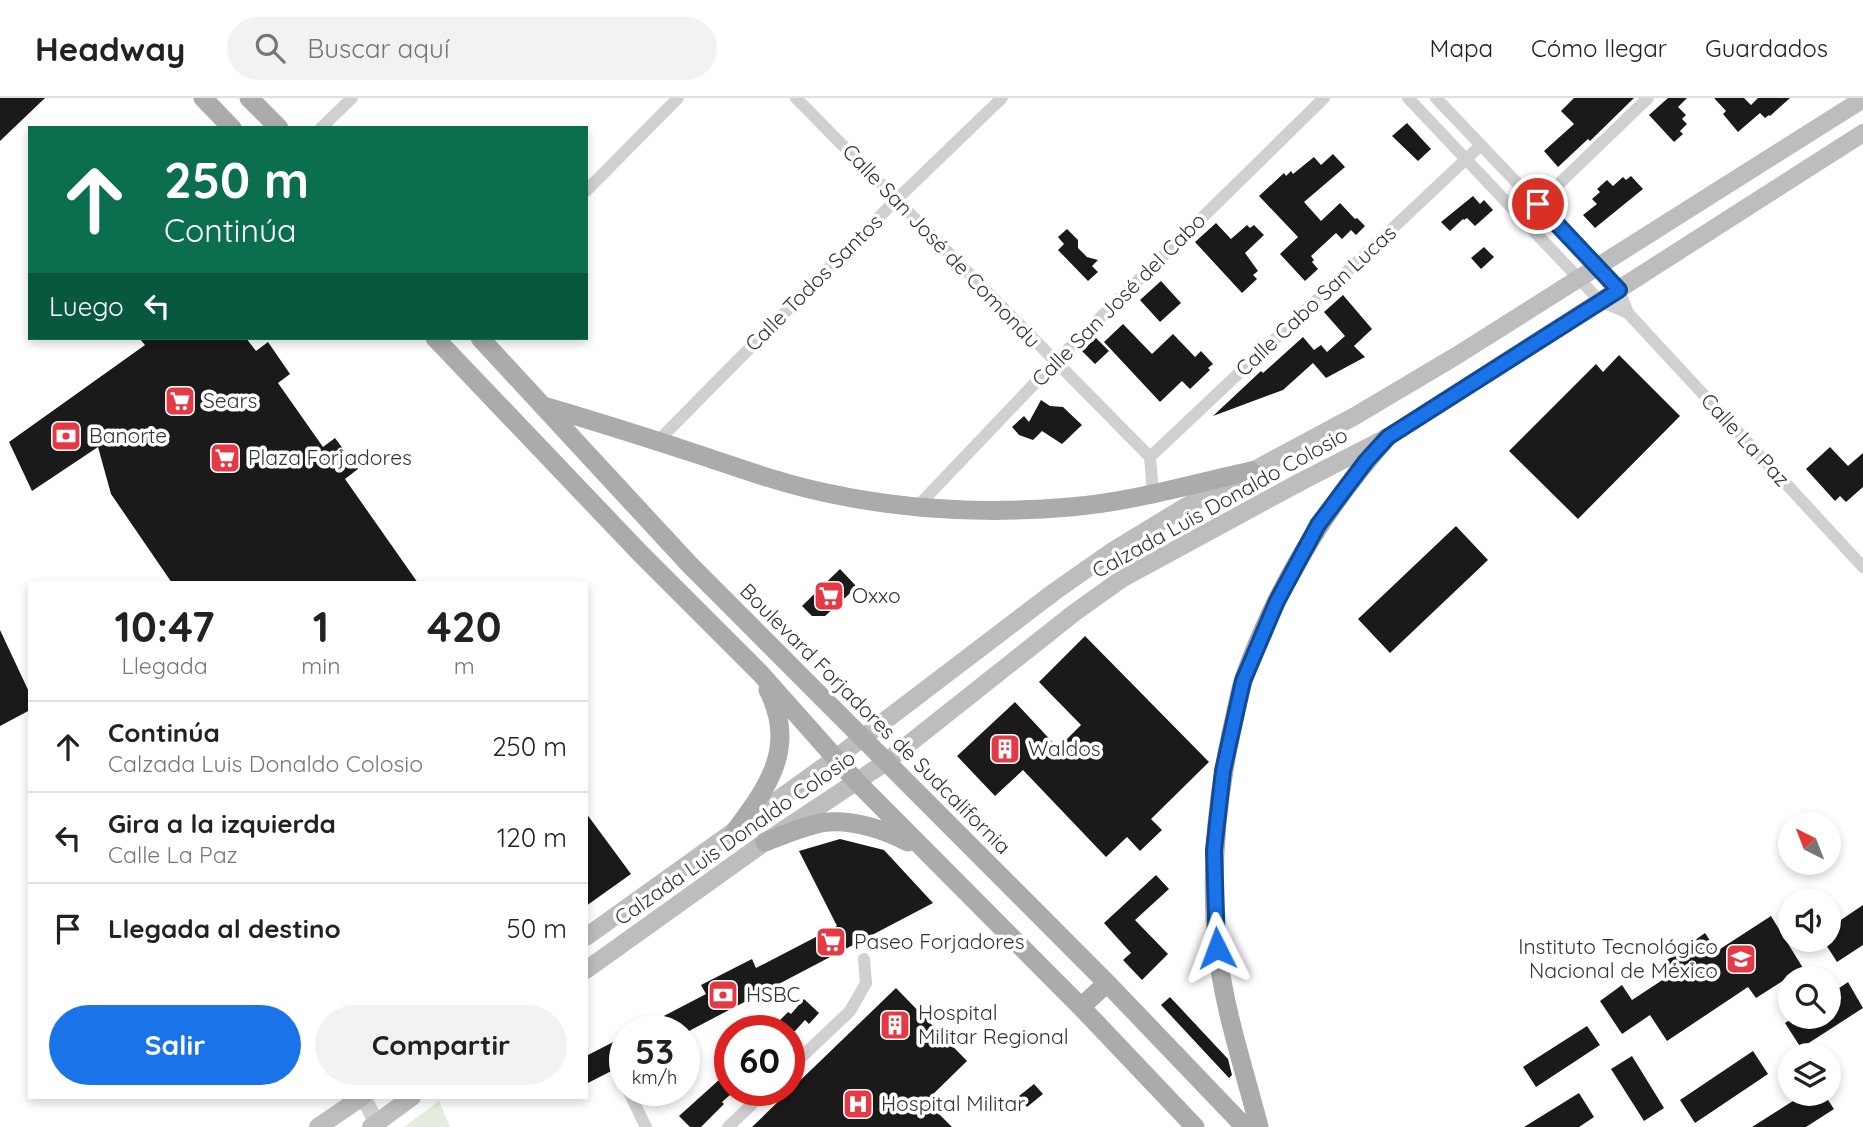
<!DOCTYPE html>
<html lang="es">
<head>
<meta charset="utf-8">
<style>
	:root { --surface:#fff; --page:#f2f2f2; --text:#222; --muted:#767676; --line:#e0e0e0; --accent:#1a73e8 }
	body { margin:0; font-family:Quicksand,sans-serif; background:var(--page); color:var(--text); height:100vh; display:flex; flex-direction:column; font-size:26px; white-space:nowrap }
	* { box-sizing:border-box; margin:0 }
	p { font-size:23px; color:var(--muted) }
	.icon { flex:none; width:38px; height:38px; fill:none; stroke:currentColor; stroke-width:2; stroke-linecap:round; stroke-linejoin:round }
	.map { position:relative; flex:1; overflow:hidden }
	.panel { position:absolute; left:28px; top:483px; width:560px; height:518px; display:flex; flex-direction:column; background:var(--surface); border-radius:0px; box-shadow:0 4px 10px #0003 }
	.panel>* { flex:none }
	.hud { position:absolute; left:28px; top:28px; width:560px; height:214px; border-radius:0px; box-shadow:0 4px 10px #0003; background:#0b6e4f; color:#fff; overflow:hidden }
	.needle { width:46px; rotate:318deg }
	.buttons { position:absolute; left:1778px; top:714px; display:grid; gap:14px }
	.buttons a { display:grid; place-items:center; width:63px; height:63px; border-radius:50%; background:var(--surface); box-shadow:0 4px 10px #0003; font-size:35px }
	.speed { position:absolute; left:609px; top:917px; display:flex; gap:14px; font-size:35px; font-weight:700; text-align:center }
	.speed>* { display:grid; place-content:center; width:91px; height:91px; border-radius:50%; background:var(--surface); box-shadow:0 4px 10px #0003; line-height:1 }
	.speed small { font-size:18px; font-weight:400 }
	.speed .limit { border:10px solid #d22; background:#fff; color:#111 }
	.pin { position:absolute; display:grid; place-items:center; width:60px; height:60px; color:#fff; margin:-30px; border:4px solid #fff; border-radius:50%; box-shadow:0 2px 7px #0007 }
	.me { position:absolute; width:77px; margin:-38px; rotate:357deg; stroke-linejoin:round; filter:drop-shadow(0 0 5px #0008) }
	.turn { display:flex; align-items:center; gap:24px; height:147px; padding:0 21px; font-size:32px }
	.turn .icon { width:91px; height:91px; stroke-width:2.5 }
	.turn b { display:block; font-size:49px; line-height:60px }
	.then { display:flex; align-items:center; height:66px; padding:0 21px; background:#0003; gap:14px; font-size:26px }
	.eta { display:flex; justify-content:space-evenly; align-items:center; height:119px; text-align:center }
	.eta b { font-size:42px; font-weight:700; line-height:49px }
	.cta { display:flex; gap:14px; margin-top:auto; padding:14px 21px }
	.cta a { flex:1; height:80px; border-radius:42px; background:var(--accent); color:#fff; font-size:28px; font-weight:700; line-height:80px; text-align:center }
	.cta a+a { background:var(--page); color:var(--text) }
	ul { padding:0; list-style:none }
	li { display:flex; align-items:center; gap:21px; height:91px; padding:0 21px; border-top:2px solid var(--line) }
	li div { flex:1 }
	li b { display:block; font-size:26px }
	li em { font-style:normal }
	header { display:flex; align-items:center; gap:42px; box-sizing:border-box; height:98px; padding:0 35px; background:var(--surface); border-bottom:2px solid var(--line) }
	header strong { font-size:33px }
	nav { display:flex; gap:38px; margin-inline-start:auto; font-size:24px }
	.search { width:490px; height:63px; background:var(--page); display:flex; align-items:center; gap:18px; box-sizing:border-box; padding:0 24px; border-radius:38px; color:var(--muted); font-size:26px }
	.map>svg:first-child { display:block }
	.green { fill:#e6ecdf }
	.building { fill:#1a1a1a }
	.lines { fill:none; stroke-linecap:round; stroke-linejoin:round }
	.minor { stroke:#d0d0d0; stroke-width:12 }
	.tertiary { stroke:#d0d0d0; stroke-width:16 }
	.secondary { stroke:#bdbdbd; stroke-width:18 }
	.primary { stroke:#ababab; stroke-width:19 }
	.route-casing { stroke:#114b97; stroke-width:18 }
	.route { stroke:#1a73e8; stroke-width:12 }
	.labels { text-anchor:middle; stroke-width:7; stroke-linejoin:round; paint-order:stroke }
	.street-label { font-size:21px; fill:#333; stroke:#fff }
	.poi-label { font-size:21px; fill:#333; stroke:#fff; text-anchor:start }
</style>
</head>
<body>
<header>
<strong>Headway</strong>
<div class="search"><svg class="icon" aria-label="search" viewBox="0 0 24 24"><circle cx="10" cy="10" r="6"/><path d="M15 15l6 6"/></svg>Buscar aquí</div>
<nav><a>Mapa</a><a>Cómo llegar</a><a>Guardados</a></nav>
</header>
<div class="map">
<svg width="1863" height="1029" viewBox="0 0 1863 1029">
	<rect width="100%" height="100%" fill="#fff"/>
	<path class="green" d="M439,1003L450,1029H404Z"/>
	<path class="building" d="M0,0H45L0,43Z
		M1574,0H1634L1590,43L1588,41L1558,69L1544,53L1574,26L1561,13Z
		M1668,0H1687L1678,9L1686,17L1682,21L1687,26L1680,33L1683,36L1674,44L1649,17Z
		M1714,0H1744L1751,7L1758,0H1790L1770,18L1769,17L1765,20L1760,15L1738,34L1723,16L1726,13Z
		M1407,25L1431,51L1418,63L1392,38Z
		M1333,56L1345,69L1304,104L1321,123L1340,105L1355,121L1357,120L1365,128L1356,137L1351,132L1342,141L1336,135L1311,158L1314,162L1312,164L1318,171L1305,183L1280,156L1298,139L1259,98L1284,75L1286,78L1291,73L1293,76L1314,59L1321,67Z
		M1631,78L1643,91L1595,130L1583,117L1597,106L1592,101L1600,94L1597,91L1607,82L1613,88L1623,79L1626,82Z
		M1473,98L1480,106L1484,102L1493,112L1475,128L1467,120L1464,122L1463,121L1450,133L1441,124Z
		M1216,125L1231,141L1247,127L1250,130L1254,127L1264,137L1245,155L1258,173L1253,177L1257,181L1242,195L1195,144Z
		M1067,131L1078,142V150L1087,159L1098,162L1092,168L1098,174L1088,183L1058,152L1064,146L1058,139Z
		M1484,149L1494,159L1481,171L1471,160Z
		M1161,183L1181,205L1160,224L1140,202Z
		M1343,197L1372,231L1354,248L1365,259L1326,280L1313,265L1283,292L1213,318L1261,273L1263,275L1303,239L1314,252L1321,247L1327,254L1345,238L1324,214Z
		M1123,226L1152,256L1173,236L1195,259L1201,253L1213,266L1208,270L1210,272L1190,291L1182,283L1160,304L1104,244Z
		M139,240H246L256,253L268,244L290,276L278,285L323,349L335,340L358,371L345,381L418,485H172L111,396L98,349L32,393L9,344L145,247Z
		M1096,240L1109,253L1095,266L1082,253Z
		M1619,257L1680,318L1578,421L1509,353L1596,266L1603,274Z
		M1041,302L1050,308L1063,309L1082,327L1062,346L1042,333L1033,342L1019,337L1012,329L1024,318L1029,324Z
		M1830,349L1848,368L1863,355V389L1846,404L1840,398L1835,403L1806,371Z
		M1456,428L1488,462L1390,555L1358,521Z
		M840,471L857,489L825,518H812L802,508Z
		M0,532L30,596V612L0,628Z
		M1085,538L1209,664L1151,721L1162,732L1140,753L1127,739L1106,759L1023,672L995,698L957,658L1015,604L1058,650L1081,627L1039,584Z
		M586,715L631,776L586,808Z
		M840,741L884,752L933,805L689,933H635L706,896L701,887L752,861L756,870L837,828L799,753Z
		M1156,777L1169,791L1135,822L1168,856L1142,882L1123,862L1131,855L1104,825Z
		M1863,807V847L1837,864L1823,842H1829V830Z
		M1771,818L1803,870L1756,900L1748,889L1667,943L1650,917L1622,936L1600,903L1622,887L1632,902L1667,879L1660,867L1705,835L1717,853Z
		M1848,884L1863,910L1801,950L1785,925L1795,919H1829V897Z
		M896,890L967,963L926,1003L952,1029H752Z
		M1170,899L1228,961L1232,977L1229,980L1161,907Z
		M804,901L819,915L809,926L805,922L795,933H769L788,914L791,916Z
		M1587,928L1600,947L1536,989L1523,969Z
		M625,938V966L586,986V958Z
		M1753,953L1768,976L1695,1025L1680,1002Z
		M1632,958L1664,1010L1644,1023L1611,971Z
		M730,972V997L722,1004L724,1006L701,1029H690L679,1018Z
		M1034,986L1043,996L1027,1009L1019,998Z
		M1579,995L1594,1019L1579,1029H1524Z
		M1804,996H1824L1834,1011L1806,1029H1752Z"/>
	<g class="lines">
		<path class="minor" d="M796,0L1150,359L1153,395
			M1408,0L1600,203L1628,215
			M1436,0L1619,192L1628,215L1863,469
			M321,30L352,0
			M586,93L678,0
			M1538,106L1648,0
			M658,343L896,102L1002,0
			M1150,359L1481,47
			M917,409L1055,264L1324,0
			M789,971L850,913L866,885L864,861
			M628,992L646,1029
			M728,1029L767,992"/>
		<path class="tertiary" d="M363,999L379,1029"/>
		<path class="secondary" d="M586,839L836,660L1054,494L1111,454L1185,409L1355,318L1456,258L1863,1
			M586,872L765,744L886,664L1074,515L1123,480L1302,383L1388,339L1863,35
			M318,1029L362,999
			M371,1029L412,999"/>
		<path class="primary" d="M203,0L232,30
			M249,0L279,30
			M435,240L640,455L760,575L856,683L1081,909L1195,1029
			M480,240L689,466L1107,885L1245,1029
			M543,308C595,323 648,340 700,357C742,371 783,386 827,395C905,412 989,416 1070,409C1131,404 1192,386 1251,373
			M735,733C769,688 797,648 768,592
			M765,744C785,737 807,726 828,724C855,722 885,732 908,744
			M1081,909L1107,885
			M1259,1029C1244,970 1223,909 1217,848C1210,775 1216,703 1232,631C1236,614 1239,596 1244,580C1276,491 1325,409 1388,339"/>
	</g>
	<g class="lines">
		<g class="route-casing">
			<path id="route" d="M1217,850L1214,752L1223,673L1243,583L1277,503L1318,427L1366,363L1388,339L1619,192L1538,106"/>
		</g>
		<use href="#route" class="route"/>
	</g>
	<defs>
		<g id="supermarket-square" transform="scale(1.575)"><rect x="-9" y="-9" width="18" height="18" rx="4" fill="#e63946" stroke="#fff"/><path d="M-6-5.5h2.5l.6 2H6L4.5 2H-2.5L-4.4-4H-6ZM-1.5 3.2a1.3 1.3 0 1 0 .1 0ZM3 3.2a1.3 1.3 0 1 0 .1 0Z" fill="#fff"/></g>
		<g id="bank-square" transform="scale(1.575)"><rect x="-9" y="-9" width="18" height="18" rx="4" fill="#e63946" stroke="#fff"/><path d="M-6-4H6V4H-6ZM0-2.3a2.3 2.3 0 1 0 0 4.6a2.3 2.3 0 1 0 0-4.6Z" fill="#fff"/></g>
		<g id="building-square" transform="scale(1.575)"><rect x="-9" y="-9" width="18" height="18" rx="4" fill="#e63946" stroke="#fff"/><path d="M-4-6H4V6H1V3H-1V6H-4ZM-2.5-4.3h1.7v1.8h-1.7ZM.8-4.3h1.7v1.8H.8ZM-2.5-1h1.7V.8h-1.7ZM.8-1h1.7V.8H.8Z" fill="#fff"/></g>
		<g id="university-square" transform="scale(1.575)"><rect x="-9" y="-9" width="18" height="18" rx="4" fill="#e63946" stroke="#fff"/><path d="M0-5L7-2L0 1L-7-2ZM-4 1L0 2.5L4 1V4Q0 6-4 4Z" fill="#fff"/></g>
		<g id="hospital-square" transform="scale(1.575)"><rect x="-9" y="-9" width="18" height="18" rx="4" fill="#e63946" stroke="#fff"/><path d="M-5-5h3v3.5h4V-5h3V5h-3V1.5h-4V5h-3Z" fill="#fff"/></g>
	</defs>
	<g fill-rule="evenodd">
		<use href="#supermarket-square" x="180" y="303"/>
		<use href="#bank-square" x="66" y="338"/>
		<use href="#supermarket-square" x="225" y="360"/>
		<use href="#supermarket-square" x="829" y="498"/>
		<use href="#building-square" x="1005" y="651"/>
		<use href="#supermarket-square" x="831" y="844"/>
		<use href="#university-square" x="1741" y="861"/>
		<use href="#bank-square" x="723" y="897"/>
		<use href="#building-square" x="895" y="927"/>
		<use href="#hospital-square" x="858" y="1006"/>
	</g>
	<g class="labels">
		<g class="street-label">
			<text transform="translate(941 148) rotate(46)" y="7">Calle San José de Comondu</text>
			<text transform="translate(814 185) rotate(-45)" y="7">Calle Todos Santos</text>
			<text transform="translate(1119 202) rotate(-45)" y="7">Calle San José del Cabo</text>
			<text transform="translate(1316 203) rotate(-43)" y="7">Calle Cabo San Lucas</text>
			<text transform="translate(1745 342) rotate(47)" y="7">Calle La Paz</text>
			<text transform="translate(1220 405) rotate(-29)" y="7">Calzada Luis Donaldo Colosio</text>
			<text transform="translate(875 621) rotate(45)" y="7">Boulevard Forjadores de Sudcalifornia</text>
			<text transform="translate(735 740) rotate(-35)" y="7">Calzada Luis Donaldo Colosio</text>
		</g>
		<g class="poi-label">
			<text x="203" y="310">Sears</text>
			<text x="89" y="345">Banorte</text>
			<text x="248" y="367">Plaza Forjadores</text>
			<text x="852" y="505">Oxxo</text>
			<text x="1028" y="658">Waldos</text>
			<text x="854" y="851">Paseo Forjadores</text>
			<text x="1718" y="856" text-anchor="end">Instituto Tecnológico<tspan x="1718" dy="24">Nacional de México</tspan></text>
			<text x="746" y="904">HSBC</text>
			<text x="918" y="922">Hospital<tspan x="918" dy="24">Militar Regional</tspan></text>
			<text x="881" y="1013">Hospital Militar</text>
		</g>
	</g>
</svg>
<div class="buttons">
<a><svg class="needle" viewBox="-14 -14 28 28"><path d="M0-13l5 13h-10z" fill="#e53935"/><path d="M0 13l5-13h-10z" fill="#767676"/></svg></a>
<a><svg class="icon" aria-label="sound" viewBox="0 0 24 24"><path d="M4 9h4l5-4v14l-5-4H4zM17 9q2 3 0 6"/></svg></a>
<a><svg class="icon" aria-label="search" viewBox="0 0 24 24"><circle cx="10" cy="10" r="6"/><path d="M15 15l6 6"/></svg></a>
<a><svg class="icon" aria-label="layers" viewBox="0 0 24 24"><path d="M12 4l9 5-9 5-9-5zM3 14l9 5 9-5"/></svg></a>
</div>
<div class="speed"><div>53<small>km/h</small></div><div class="limit">60</div></div>
<div class="pin" style="left:1538px;top:106px;background:#d93025"><svg class="icon" aria-label="arrive" viewBox="0 0 24 24"><path d="M6 21V4h12l-3 4 3 4H6"/></svg></div>
<svg class="me" style="left:1217px;top:850px" viewBox="-20 -20 40 40"><path d="M0-17L14 15 0 8-14 15z" fill="#1a73e8" stroke="#fff" stroke-width="4"/></svg>
<div class="hud">
<div class="turn"><svg class="icon" aria-label="ahead" viewBox="0 0 24 24"><path d="M12 20V5M6 11l6-6 6 6"/></svg><div><b>250 m</b>Continúa</div></div>
<div class="then">Luego<svg class="icon" aria-label="left" viewBox="0 0 24 24"><path d="M17 20v-9H6M10 6l-5 5 5 5"/></svg></div>
</div>
<section class="panel">
<div class="eta">
<div><b>10:47</b><p>Llegada</p></div>
<div><b>1</b><p>min</p></div>
<div><b>420</b><p>m</p></div>
</div>
<ul>
<li><svg class="icon" aria-label="ahead" viewBox="0 0 24 24"><path d="M12 20V5M6 11l6-6 6 6"/></svg><div><b>Continúa</b><p>Calzada Luis Donaldo Colosio</p></div><em>250 m</em></li>
<li><svg class="icon" aria-label="left" viewBox="0 0 24 24"><path d="M17 20v-9H6M10 6l-5 5 5 5"/></svg><div><b>Gira a la izquierda</b><p>Calle La Paz</p></div><em>120 m</em></li>
<li><svg class="icon" aria-label="arrive" viewBox="0 0 24 24"><path d="M6 21V4h12l-3 4 3 4H6"/></svg><div><b>Llegada al destino</b></div><em>50 m</em></li>
</ul>
<div class="cta"><a>Salir</a><a>Compartir</a></div>
</section>
</div>
</body>
</html>
